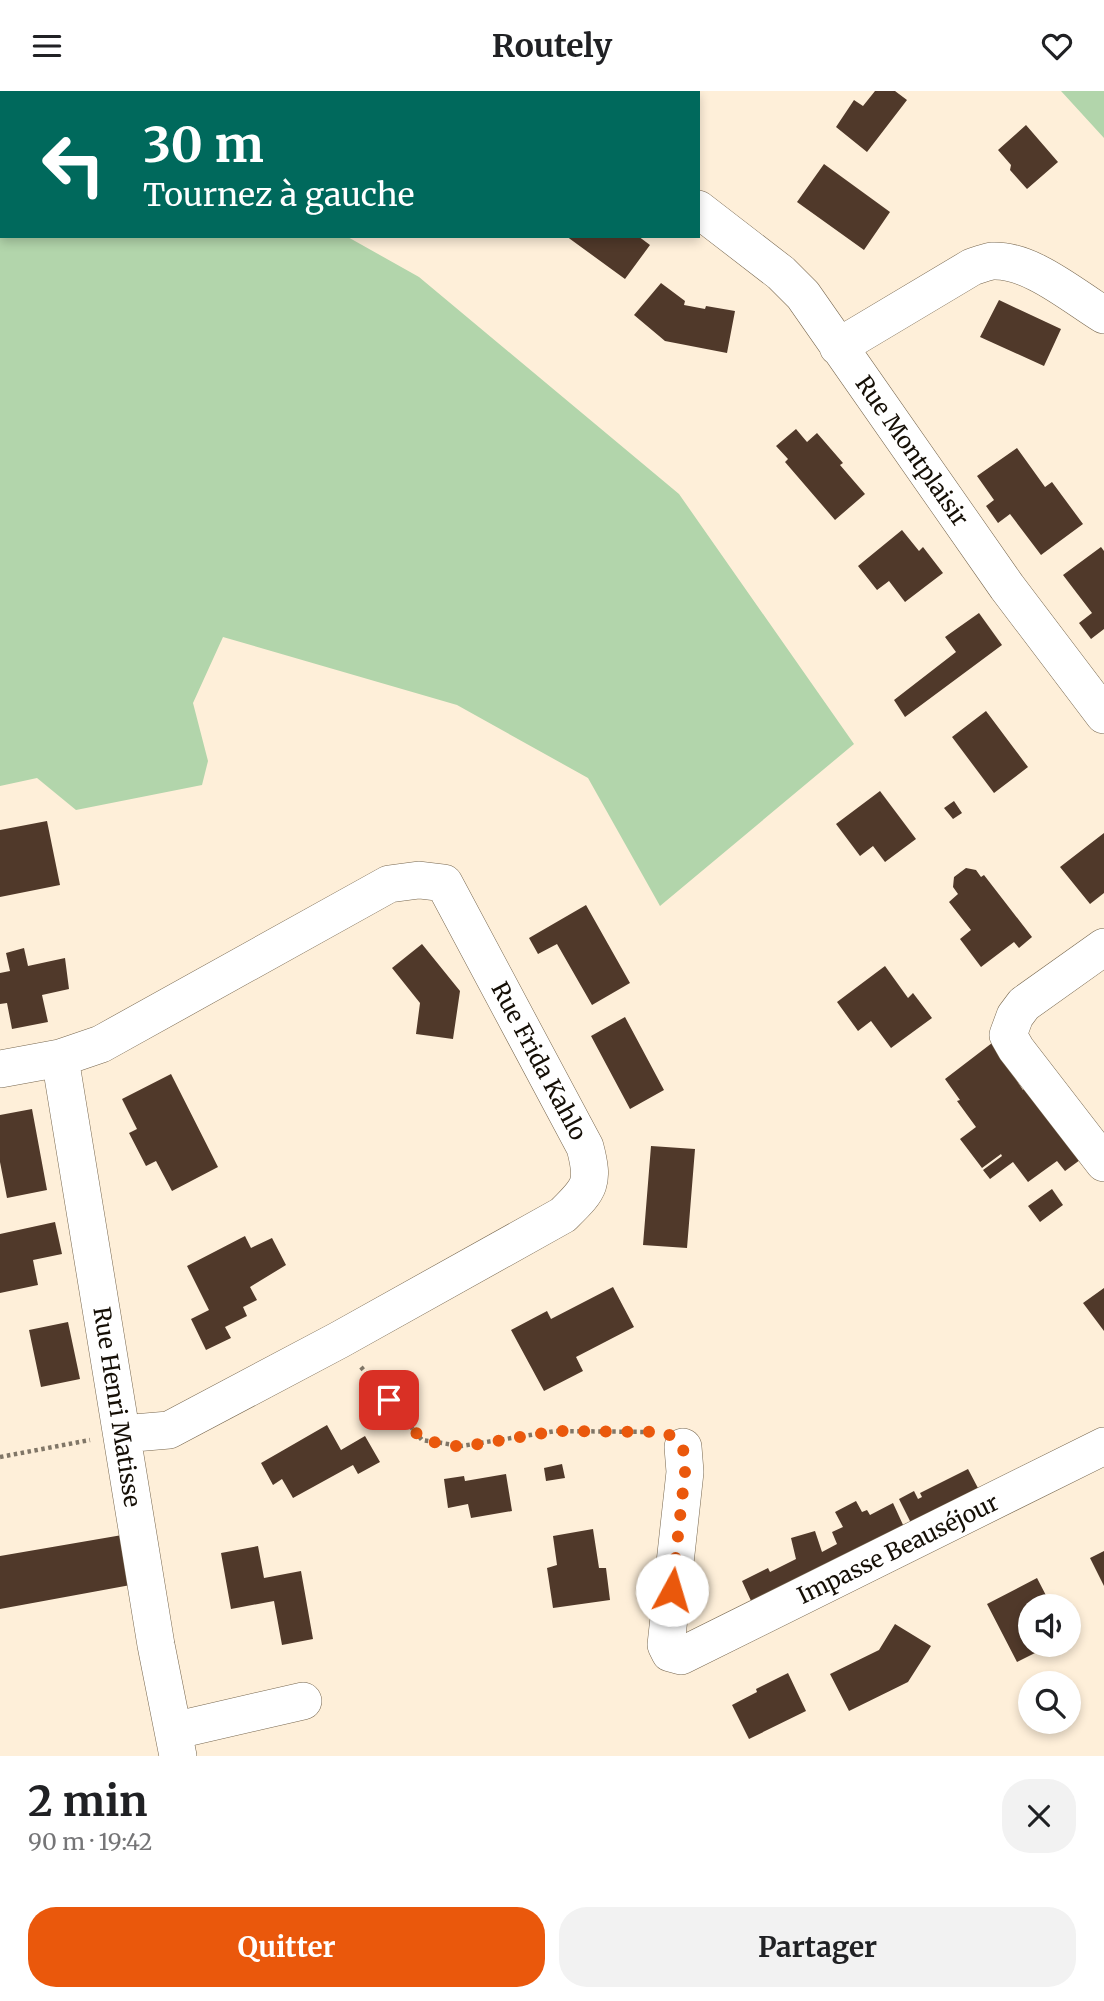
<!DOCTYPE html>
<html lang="fr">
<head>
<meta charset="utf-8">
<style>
	:root { --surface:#fff; --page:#f2f2f2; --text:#202124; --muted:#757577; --accent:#ea580c }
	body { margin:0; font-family:Merriweather,serif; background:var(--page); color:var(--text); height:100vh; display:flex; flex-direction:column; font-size:26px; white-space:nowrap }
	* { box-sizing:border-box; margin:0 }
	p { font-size:23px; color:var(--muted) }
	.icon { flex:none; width:38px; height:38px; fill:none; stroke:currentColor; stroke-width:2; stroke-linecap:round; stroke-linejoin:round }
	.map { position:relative; height:1665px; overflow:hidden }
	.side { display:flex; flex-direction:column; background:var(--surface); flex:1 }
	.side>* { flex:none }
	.banner { position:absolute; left:0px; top:0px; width:700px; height:147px; box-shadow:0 4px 10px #0003; background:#00695c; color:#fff; overflow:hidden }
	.controls { position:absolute; left:1018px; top:1503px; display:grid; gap:14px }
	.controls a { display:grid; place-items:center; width:63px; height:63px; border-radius:50%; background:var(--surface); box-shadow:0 4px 10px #0003; font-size:35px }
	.pin { position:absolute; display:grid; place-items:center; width:60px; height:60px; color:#fff; margin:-30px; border-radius:14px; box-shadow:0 4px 10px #0006 }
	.me { position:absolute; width:77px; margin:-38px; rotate:6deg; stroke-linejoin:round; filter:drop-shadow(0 0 5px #0008) }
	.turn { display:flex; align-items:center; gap:24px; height:147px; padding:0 28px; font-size:32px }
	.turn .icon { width:91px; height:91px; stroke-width:2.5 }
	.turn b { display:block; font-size:49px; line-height:60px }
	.round { display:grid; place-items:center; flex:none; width:74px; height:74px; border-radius:28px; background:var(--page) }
	.overview { display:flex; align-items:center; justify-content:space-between; height:119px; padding:0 28px }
	h1 { font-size:42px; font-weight:700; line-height:52px }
	.action { display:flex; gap:14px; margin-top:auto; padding:14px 28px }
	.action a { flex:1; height:80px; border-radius:28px; background:var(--accent); color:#fff; font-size:28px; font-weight:700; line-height:80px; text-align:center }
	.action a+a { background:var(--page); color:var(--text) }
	header { display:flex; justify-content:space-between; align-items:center; height:91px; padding:0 28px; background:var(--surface); font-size:32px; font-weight:700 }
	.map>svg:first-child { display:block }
	.green { fill:#b2d5ab }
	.building { fill:#50392a }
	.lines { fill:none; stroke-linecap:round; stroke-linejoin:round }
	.minor-casing { stroke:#77674f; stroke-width:38 }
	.path { stroke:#807667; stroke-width:4.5; stroke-dasharray:3.5 3.5; stroke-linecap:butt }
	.minor { stroke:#fff; stroke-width:37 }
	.route { stroke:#ea580c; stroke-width:12; stroke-dasharray:0 21.6 }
	.labels { text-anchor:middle; stroke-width:7; stroke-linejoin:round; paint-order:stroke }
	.street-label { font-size:23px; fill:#150f06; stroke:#fff }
</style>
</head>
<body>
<header><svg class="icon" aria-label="menu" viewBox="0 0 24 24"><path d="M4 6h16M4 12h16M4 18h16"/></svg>Routely<svg class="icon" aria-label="heart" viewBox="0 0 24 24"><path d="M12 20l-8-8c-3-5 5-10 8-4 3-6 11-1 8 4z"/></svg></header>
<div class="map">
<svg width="1104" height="1665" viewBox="0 0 1104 1665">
	<rect width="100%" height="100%" fill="#feefd9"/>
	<path class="green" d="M0,0L94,2H2V145H346L419,186L679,403L854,653L660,815L588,687L457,614L223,546L193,612L208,670L202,694L76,719L37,687L0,695Z
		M1061,0H1104V47Z"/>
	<path class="building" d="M875,0H895L907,9L867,61L836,36L854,9L863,15Z
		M1026,34L1058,71L1027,98L1010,79L1011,74L998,59Z
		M824,73L890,121L864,159L797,111Z
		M566,145H638L650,154L625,188Z
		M661,192L685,210L684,214L705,218L706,215L735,220L727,262L665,250L634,224Z
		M999,209L1061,238L1044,275L980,246Z
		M796,338L807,351L817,342L843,372L840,374L865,403L835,429L785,371L788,368L776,355Z
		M1017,357L1045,396L1052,391L1083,433L1041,464L1010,423L998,432L986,415L994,409L977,385Z
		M902,439L919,460L923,456L943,482L905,511L889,490L877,499L858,475Z
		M1101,456L1104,460V538L1091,548L1079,532L1092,522L1063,484Z
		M979,522L1002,554L905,626L894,609L956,561L945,546Z
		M986,620L1028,676L994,702L952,646Z
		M880,700L916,748L885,771L873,755L860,765L836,733Z
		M954,710L962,722L953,728L944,717Z
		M47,730L60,794L0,806V739Z
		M1104,742V802L1090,813L1060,776Z
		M966,777L976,779L981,786L984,784L1032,846L1019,857L1014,851L981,876L960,848L971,839L949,811L958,803L953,796L954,786Z
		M586,814L630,892L592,914L557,853L538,863L529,847Z
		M422,853L460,900L453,948L416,943L420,912L392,877Z
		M24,857L28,875L65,867L69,898L42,904L48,931L12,938L7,912L0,913V882L10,880L6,862Z
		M885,875L908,907L913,902L932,927L891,957L871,930L858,940L837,911Z
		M625,926L664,999L630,1018L591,945Z
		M992,952L1023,999L1025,997L1080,1069L1065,1080L1057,1070L1028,1091L1013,1071L990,1088L983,1079L1002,1065L1001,1063L982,1077L960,1048L976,1036L957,1010L960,1009L945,988Z
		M171,983L218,1076L172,1100L156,1070L146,1075L129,1042L137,1038L122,1008Z
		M32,1018L47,1099L7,1107L0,1071V1024Z
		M651,1055L695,1058L687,1157L643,1154Z
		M1052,1098L1063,1114L1040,1131L1028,1115Z
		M55,1131L62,1163L33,1169L38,1194L0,1202V1143Z
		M245,1145L251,1157L272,1147L286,1174L250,1196L257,1209L243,1216L247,1225L225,1236L231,1247L206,1259L191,1228L209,1219L187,1175Z
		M613,1196L634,1236L576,1266L583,1280L544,1300L511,1239L547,1220L551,1228Z
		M1104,1197V1240L1083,1212Z
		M68,1231L80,1288L41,1296L29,1239Z
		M327,1334L341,1359L365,1345L380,1371L358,1383L353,1374L293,1407L282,1388L273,1394L261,1372Z
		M562,1373L565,1387L546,1390L544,1377Z
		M968,1378L979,1399L911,1432L899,1408L914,1400L918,1408L922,1406L920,1402Z
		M506,1383L512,1420L471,1427L468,1413L448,1417L444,1388L464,1385L465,1390Z
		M856,1410L862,1421L867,1419L870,1424L893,1412L904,1436L752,1512L742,1490L768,1477L770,1481L796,1468L791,1447L815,1440L822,1461L837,1453L832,1441L843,1436L835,1421Z
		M593,1438L599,1477H606L610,1509L553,1517L547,1477L557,1474L553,1445Z
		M128,1443L136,1493L0,1518V1465Z
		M258,1455L264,1487L301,1480L313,1548L282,1554L274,1510L231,1518L221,1462Z
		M1104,1460V1495L1090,1467Z
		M1037,1487L1052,1516H1031V1554H1051L1017,1571L987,1513Z
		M895,1533L931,1555L908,1591L849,1620L830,1583L879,1559Z
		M788,1582L806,1620L749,1648L732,1614L757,1601L756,1598Z"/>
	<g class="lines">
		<g class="minor-casing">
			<path id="minor" d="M532,0L535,2
				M652,2L654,0
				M698,118L781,182L803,204L1007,496L1104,624
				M838,256L972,176C978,174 986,171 992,170C1030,168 1073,205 1104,224
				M1104,856L1024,913L1015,925L1008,944L1016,958L1104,1072
				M60,967L156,1554L178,1665
				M0,978L60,967L101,953L389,793L419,789L444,792L585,1056C595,1094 589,1098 563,1124L339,1249L169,1339L122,1343
				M683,1356L685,1381L666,1554L670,1562L681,1565L1104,1355
				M173,1640L303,1610"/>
		</g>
		<path class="path" d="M361,1276L422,1349L461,1355L556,1340L652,1341
			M0,1366L90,1349"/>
		<use href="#minor" class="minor"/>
	</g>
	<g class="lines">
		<path class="route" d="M389,1309L422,1349L461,1356L556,1340L666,1341L683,1356L685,1381L672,1499"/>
	</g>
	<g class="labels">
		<g class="street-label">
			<text transform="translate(912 360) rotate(55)" y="8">Rue Montplaisir</text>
			<text transform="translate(539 970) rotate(62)" y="8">Rue Frida Kahlo</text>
			<text transform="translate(117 1316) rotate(81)" y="8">Rue Henri Matisse</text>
			<text transform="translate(898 1458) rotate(-26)" y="8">Impasse Beauséjour</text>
		</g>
	</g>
</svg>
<div class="controls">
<a><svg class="icon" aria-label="sound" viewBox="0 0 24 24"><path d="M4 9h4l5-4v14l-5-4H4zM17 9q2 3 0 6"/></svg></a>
<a><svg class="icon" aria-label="search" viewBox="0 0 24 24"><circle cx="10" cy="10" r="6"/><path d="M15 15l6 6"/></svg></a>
</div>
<div class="pin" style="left:389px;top:1309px;background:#d93025"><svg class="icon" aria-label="arrive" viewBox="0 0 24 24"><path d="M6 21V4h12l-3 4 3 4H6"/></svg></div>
<svg class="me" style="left:672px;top:1499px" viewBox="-20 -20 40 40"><circle r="19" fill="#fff"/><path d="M0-13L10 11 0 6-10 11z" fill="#ea580c"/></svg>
<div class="banner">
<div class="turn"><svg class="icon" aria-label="left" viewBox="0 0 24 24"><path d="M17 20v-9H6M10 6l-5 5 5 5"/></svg><div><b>30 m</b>Tournez à gauche</div></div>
</div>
</div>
<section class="side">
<div class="overview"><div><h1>2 min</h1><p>90 m · 19:42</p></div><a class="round"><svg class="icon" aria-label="close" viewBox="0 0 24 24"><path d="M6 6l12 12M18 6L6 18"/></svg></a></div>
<div class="action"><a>Quitter</a><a>Partager</a></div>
</section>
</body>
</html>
